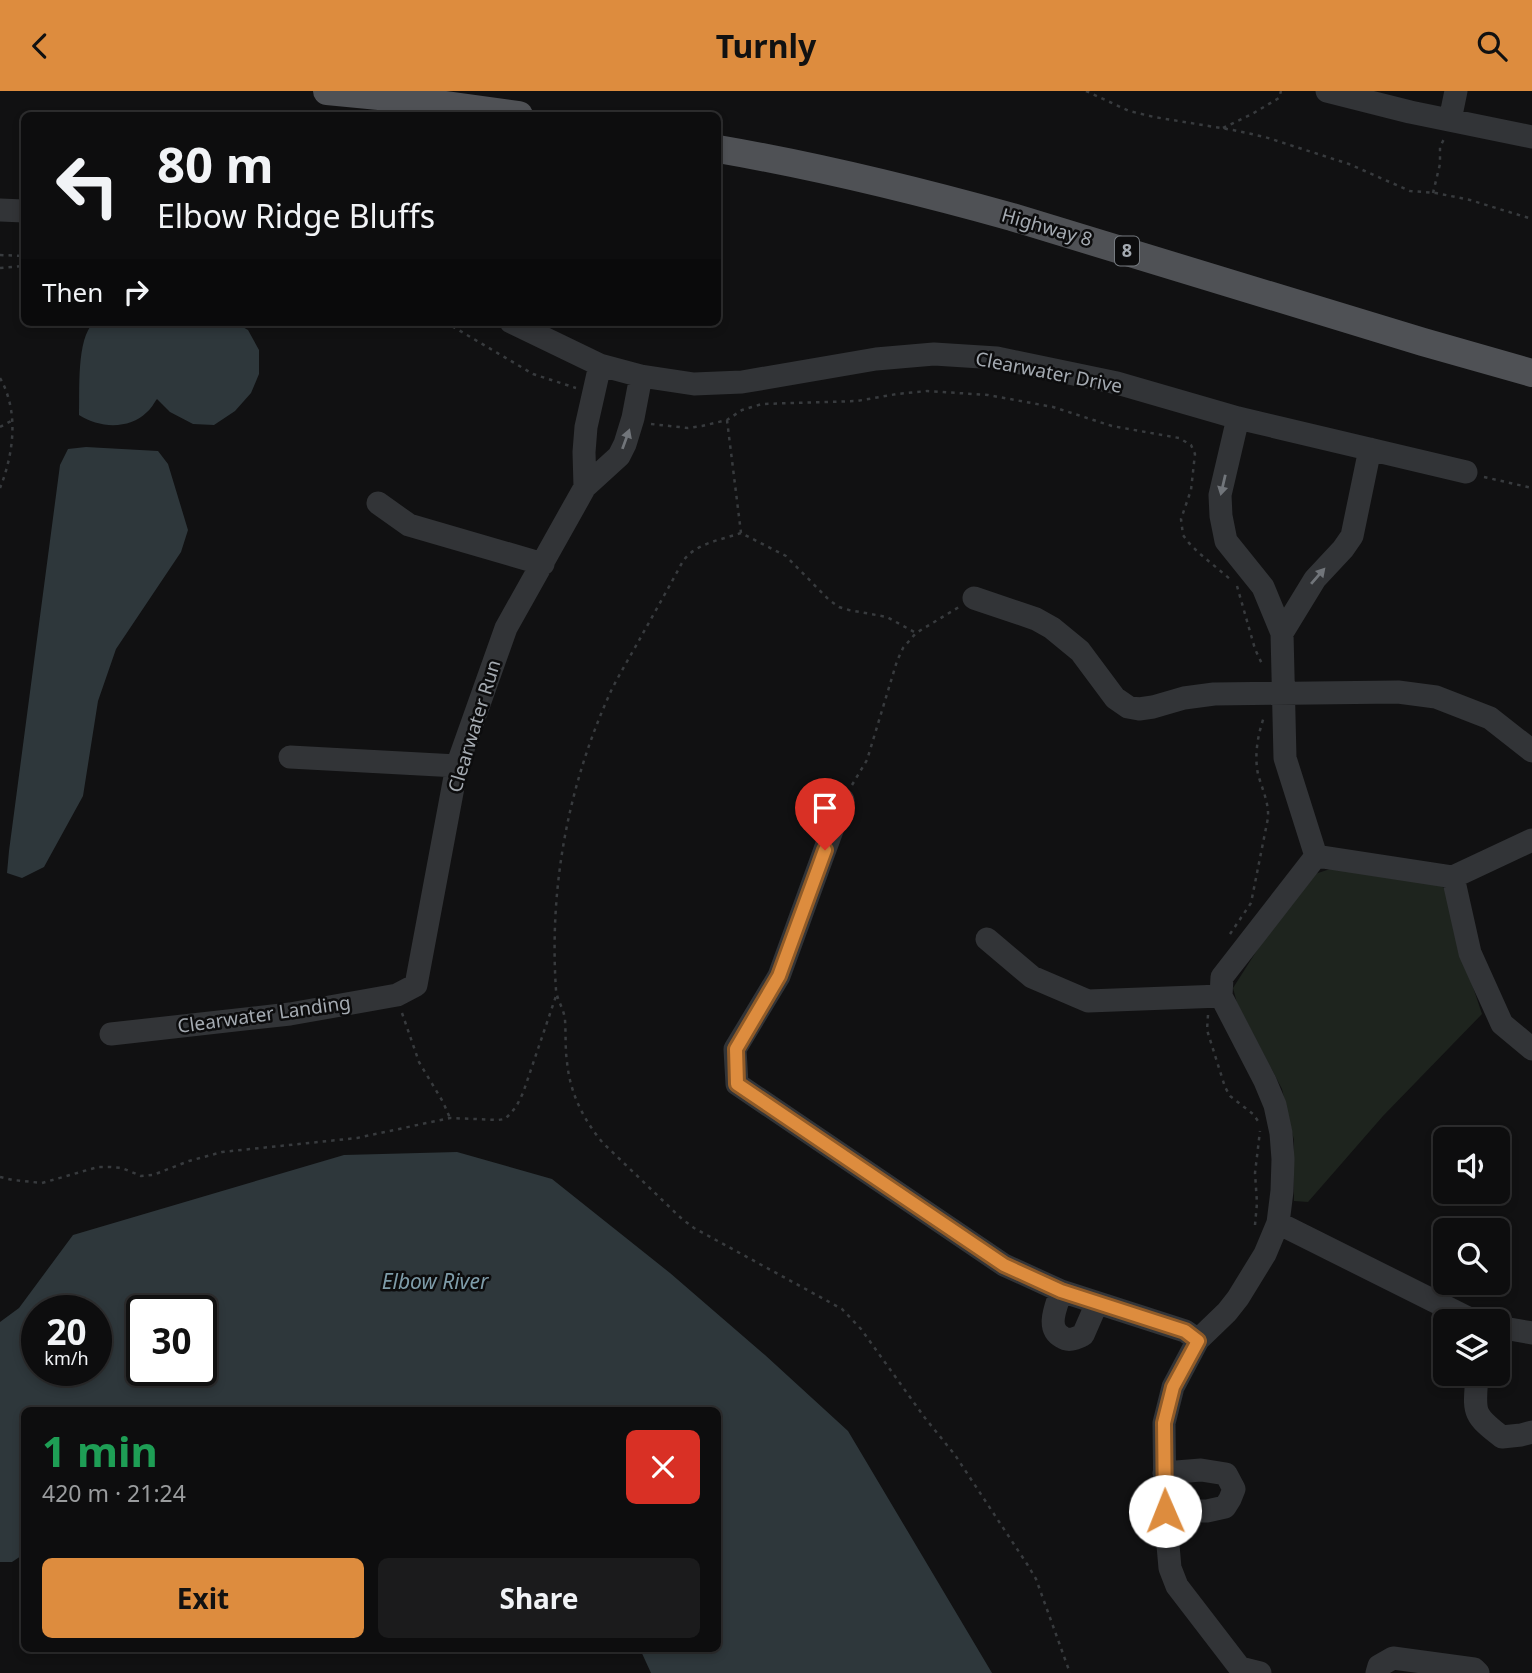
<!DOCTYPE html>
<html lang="en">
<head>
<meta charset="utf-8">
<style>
	:root { --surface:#0d0d0e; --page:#1b1b1c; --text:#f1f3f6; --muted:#9a9c9e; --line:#2d2d2e; --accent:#dd8c3e }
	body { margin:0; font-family:"Noto Sans",sans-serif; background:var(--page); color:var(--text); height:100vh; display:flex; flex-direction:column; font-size:26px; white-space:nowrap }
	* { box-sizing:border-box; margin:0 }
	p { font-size:23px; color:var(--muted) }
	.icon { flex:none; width:38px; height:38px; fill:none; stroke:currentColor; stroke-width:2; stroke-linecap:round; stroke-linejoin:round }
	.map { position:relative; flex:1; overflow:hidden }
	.drawer { position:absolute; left:21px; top:1316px; width:700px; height:245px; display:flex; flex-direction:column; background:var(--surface); border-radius:10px; box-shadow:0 4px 10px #0003,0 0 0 2px var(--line) }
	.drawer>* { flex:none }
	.banner { position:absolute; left:21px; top:21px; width:700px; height:214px; border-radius:10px; box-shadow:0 4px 10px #0003,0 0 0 2px var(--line); background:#0d0d0e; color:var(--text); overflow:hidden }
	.controls { position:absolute; left:1433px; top:1036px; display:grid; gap:14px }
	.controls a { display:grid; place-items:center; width:77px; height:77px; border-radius:10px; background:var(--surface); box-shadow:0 4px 10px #0003,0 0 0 2px var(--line); font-size:35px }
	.speed { position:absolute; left:21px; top:1204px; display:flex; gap:14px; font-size:35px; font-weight:700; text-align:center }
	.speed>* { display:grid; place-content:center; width:91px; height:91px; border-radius:50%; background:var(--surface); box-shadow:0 4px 10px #0003,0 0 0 2px var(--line); line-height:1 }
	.speed small { font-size:18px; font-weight:400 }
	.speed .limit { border:4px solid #111; border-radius:10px; background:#fff; color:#111 }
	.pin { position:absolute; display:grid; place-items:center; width:60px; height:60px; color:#fff; margin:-72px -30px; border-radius:50% 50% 50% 0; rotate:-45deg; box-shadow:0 0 7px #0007 }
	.pin .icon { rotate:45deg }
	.me { position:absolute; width:77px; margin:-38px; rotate:359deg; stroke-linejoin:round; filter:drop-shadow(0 0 5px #0008) }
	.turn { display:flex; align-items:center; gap:24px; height:147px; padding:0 21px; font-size:32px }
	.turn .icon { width:91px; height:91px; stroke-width:2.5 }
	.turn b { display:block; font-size:49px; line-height:60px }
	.then { display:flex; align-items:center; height:66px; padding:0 21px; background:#0003; gap:14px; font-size:26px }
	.round { display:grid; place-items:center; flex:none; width:74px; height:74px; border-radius:10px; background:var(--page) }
	.headline { display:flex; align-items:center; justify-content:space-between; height:119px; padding:0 21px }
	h1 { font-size:42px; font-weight:700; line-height:52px; color:#1e9e55 }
	.primary-button { display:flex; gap:14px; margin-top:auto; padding:14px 21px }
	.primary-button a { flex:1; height:80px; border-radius:10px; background:var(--accent); color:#111; font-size:28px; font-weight:700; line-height:80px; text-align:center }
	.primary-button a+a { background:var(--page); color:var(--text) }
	header { display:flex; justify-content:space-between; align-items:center; height:91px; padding:0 21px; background:var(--accent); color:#111; font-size:32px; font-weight:700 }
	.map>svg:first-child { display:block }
	.green { fill:#1e241e }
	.water { fill:#2e373b; fill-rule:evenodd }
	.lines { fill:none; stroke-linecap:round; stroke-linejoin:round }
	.path { stroke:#383b3e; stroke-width:2.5; stroke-dasharray:3.5 5; stroke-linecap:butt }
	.minor { stroke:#323437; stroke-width:23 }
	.major { stroke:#4f5155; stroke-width:28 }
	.oneway { fill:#71757a }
	.route-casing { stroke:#905b28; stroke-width:18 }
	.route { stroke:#dd8c3e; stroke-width:12 }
	.labels { text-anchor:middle; stroke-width:5; stroke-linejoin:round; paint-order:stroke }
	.shield { fill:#0c0c0d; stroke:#767b80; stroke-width:2 }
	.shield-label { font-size:18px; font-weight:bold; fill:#a4aab1 }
	.street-label { font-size:19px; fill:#a4aab1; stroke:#0c0c0d }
	.water-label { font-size:21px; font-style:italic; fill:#7e9ca9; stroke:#0c0c0d }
</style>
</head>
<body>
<header><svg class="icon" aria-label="back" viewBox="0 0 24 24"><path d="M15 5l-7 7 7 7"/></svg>Turnly<svg class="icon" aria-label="search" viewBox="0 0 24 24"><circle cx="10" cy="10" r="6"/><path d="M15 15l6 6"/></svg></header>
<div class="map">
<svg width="1532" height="1582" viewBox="0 0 1532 1582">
	<rect width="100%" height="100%" fill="#111112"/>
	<path class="green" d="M1330,778L1441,794L1448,802L1471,890L1482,923L1383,1025L1308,1111L1294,1110V1049L1282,998L1237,912L1233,897L1284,817L1309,785Z"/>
	<path class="water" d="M94,231H234L248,239L259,259V283L251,302L235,320L214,334L193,333L170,321L157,308C154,312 151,318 147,321C129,339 99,337 79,324C80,300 76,248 94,231Z
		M86,356L158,360L168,373L188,439L181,461L116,558L98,610L83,705L44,776L22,787L7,782L9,760L60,374L68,358Z
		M457,1061L552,1088L670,1182L765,1264L848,1340L992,1582H651L640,1558H718V1320H24V1463L12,1471H0V1231L19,1217L73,1144L344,1064ZM37,1220H96V1279H37ZM142,1220H201V1279H142Z"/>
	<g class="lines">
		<path class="path" d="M1086,0L1129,20L1154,26L1233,39L1265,46L1349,73L1410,100L1436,102L1470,109L1532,128
			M1223,37L1252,23L1279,7L1281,0
			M1433,102L1440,73V56L1444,48
			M0,164L24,165
			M0,177L24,175
			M445,231L533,283L576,297
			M0,287C19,320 14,362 0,397
			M727,329L741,442L786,465L829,509L839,516L849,519L887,526L916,542
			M651,333L688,337L702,335L727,329L742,319L762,313L857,310L897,303L927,300L988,304L1053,316L1112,335L1179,347L1191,354L1195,363L1191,399L1181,428L1183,444L1189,452L1199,462L1230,488
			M0,336L13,329
			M1484,386L1532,397
			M741,442C721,449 696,452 683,470C668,498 652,526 637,553C628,569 619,584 611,600C568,694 549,796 556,899C557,909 564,918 565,929C566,943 565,957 567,971C570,1002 583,1028 603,1052L682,1128L694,1137L842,1218L861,1238L925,1327L955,1364L1027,1473L1036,1488L1070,1582
			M1237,495L1255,558L1263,575
			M852,694L867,669L897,570L903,557L916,542L959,516
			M1230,843L1251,812L1268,727C1269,711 1262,698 1258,683C1254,664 1258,643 1264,626
			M402,922L419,971L443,1011L450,1027
			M1208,924L1207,939L1225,996L1230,1005L1253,1023L1258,1030
			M0,1086L13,1089L42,1092L98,1076H111L122,1077L141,1085L153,1084L189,1070L222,1061L357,1047L450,1027L498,1029L505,1028L509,1024L516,1016L523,1002L556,905
			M1255,1134L1257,1112L1255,1082L1260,1040"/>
		<path class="minor" d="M1327,0L1410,21L1532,46
			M1450,29L1456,0
			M0,119L24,120
			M511,231L600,274L641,285L694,293L742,291L876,268L934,263L997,267L1117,292L1238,327L1466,381
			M1238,327L1220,404L1221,425L1226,450L1263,496L1282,542L1285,667L1316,765
			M585,396L584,361L586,336L600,274
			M378,412L409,434L543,473
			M974,507L1036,528L1052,537L1080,560L1115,607L1128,616L1139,618L1153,616L1184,607L1214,603L1398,601L1436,606L1490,627L1532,660
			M1282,542L1315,488L1343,458L1352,445L1370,358
			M290,666L457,675
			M843,709L779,885L735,958L737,993L1004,1174L1061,1200L1185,1240L1198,1249
			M1316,765L1453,786L1532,749
			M1453,786L1470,862L1502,933L1532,958
			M987,848L1032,886L1088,910L1221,905
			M111,943L290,923L397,904L416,894L457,675L506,537L585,396L619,365L625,353L633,327L641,285
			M1278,1132L1474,1230
			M1061,1200C1057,1214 1045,1237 1062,1246C1069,1251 1076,1247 1083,1244L1097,1212
			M1498,1236L1532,1242
			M1477,1283C1475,1320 1470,1322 1502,1346L1521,1344L1532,1341
			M1164,1382L1201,1379L1226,1383L1234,1398L1230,1408L1225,1416L1207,1420H1165
			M1260,1582L1240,1577L1177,1495L1170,1477L1165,1420L1164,1332L1173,1296L1198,1249L1227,1221L1238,1207L1265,1163L1278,1132L1282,1100L1283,1068L1281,1042L1275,1014L1265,990L1221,905L1222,886L1316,765
			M1377,1582L1379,1575L1393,1567L1474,1578L1478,1582"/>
		<path class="major" d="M327,0L379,5L519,24
			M718,58C817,75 915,99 1012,126L1423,251L1532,282"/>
	</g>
	<defs><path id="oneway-solid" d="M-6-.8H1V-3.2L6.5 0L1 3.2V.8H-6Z" transform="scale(1.75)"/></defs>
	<g class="oneway">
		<use href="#oneway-solid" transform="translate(626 348) rotate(-70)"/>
		<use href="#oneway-solid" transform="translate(1223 394) rotate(103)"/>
		<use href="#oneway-solid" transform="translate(1318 485) rotate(-49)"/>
	</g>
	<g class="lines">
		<g class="route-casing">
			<path id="route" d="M825,759L779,885L736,958L737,993L1004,1174L1061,1200L1185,1240L1198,1250L1173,1296L1164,1332L1165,1420"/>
		</g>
		<use href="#route" class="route"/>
	</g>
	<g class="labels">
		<rect class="shield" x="1115" y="145.5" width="24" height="29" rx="5"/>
		<g class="shield-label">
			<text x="1127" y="166">8</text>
		</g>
		<g class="street-label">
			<text transform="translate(1047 136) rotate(16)" y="7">Highway 8</text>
			<text transform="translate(1049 281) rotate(11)" y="7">Clearwater Drive</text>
			<text transform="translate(474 635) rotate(-73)" y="7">Clearwater Run</text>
			<text transform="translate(264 923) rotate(-8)" y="7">Clearwater Landing</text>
		</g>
		<g class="water-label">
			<text x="435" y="1198">Elbow River</text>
		</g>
	</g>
</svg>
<div class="controls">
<a><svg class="icon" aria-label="sound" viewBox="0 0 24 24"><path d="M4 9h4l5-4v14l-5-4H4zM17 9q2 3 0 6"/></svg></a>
<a><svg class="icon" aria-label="search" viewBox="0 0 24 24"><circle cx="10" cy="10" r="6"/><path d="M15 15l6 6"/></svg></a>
<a><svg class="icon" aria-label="layers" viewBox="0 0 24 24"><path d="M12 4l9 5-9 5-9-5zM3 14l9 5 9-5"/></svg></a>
</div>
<div class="speed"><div>20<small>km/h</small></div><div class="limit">30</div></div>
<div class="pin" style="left:825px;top:759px;background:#d93025"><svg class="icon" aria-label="arrive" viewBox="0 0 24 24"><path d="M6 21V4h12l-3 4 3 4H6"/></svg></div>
<svg class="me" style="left:1165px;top:1420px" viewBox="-20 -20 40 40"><circle r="19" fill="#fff"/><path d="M0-13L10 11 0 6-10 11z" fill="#dd8c3e"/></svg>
<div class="banner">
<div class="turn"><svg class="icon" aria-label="left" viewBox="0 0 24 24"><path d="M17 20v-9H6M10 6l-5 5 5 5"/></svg><div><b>80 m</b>Elbow Ridge Bluffs</div></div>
<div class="then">Then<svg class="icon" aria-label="right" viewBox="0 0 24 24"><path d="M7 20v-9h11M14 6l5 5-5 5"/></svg></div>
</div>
<section class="drawer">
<div class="headline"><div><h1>1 min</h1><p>420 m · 21:24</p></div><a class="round" style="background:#d93025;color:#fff"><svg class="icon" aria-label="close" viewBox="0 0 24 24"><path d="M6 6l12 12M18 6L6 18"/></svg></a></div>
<div class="primary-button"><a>Exit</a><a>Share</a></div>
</section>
</div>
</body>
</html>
